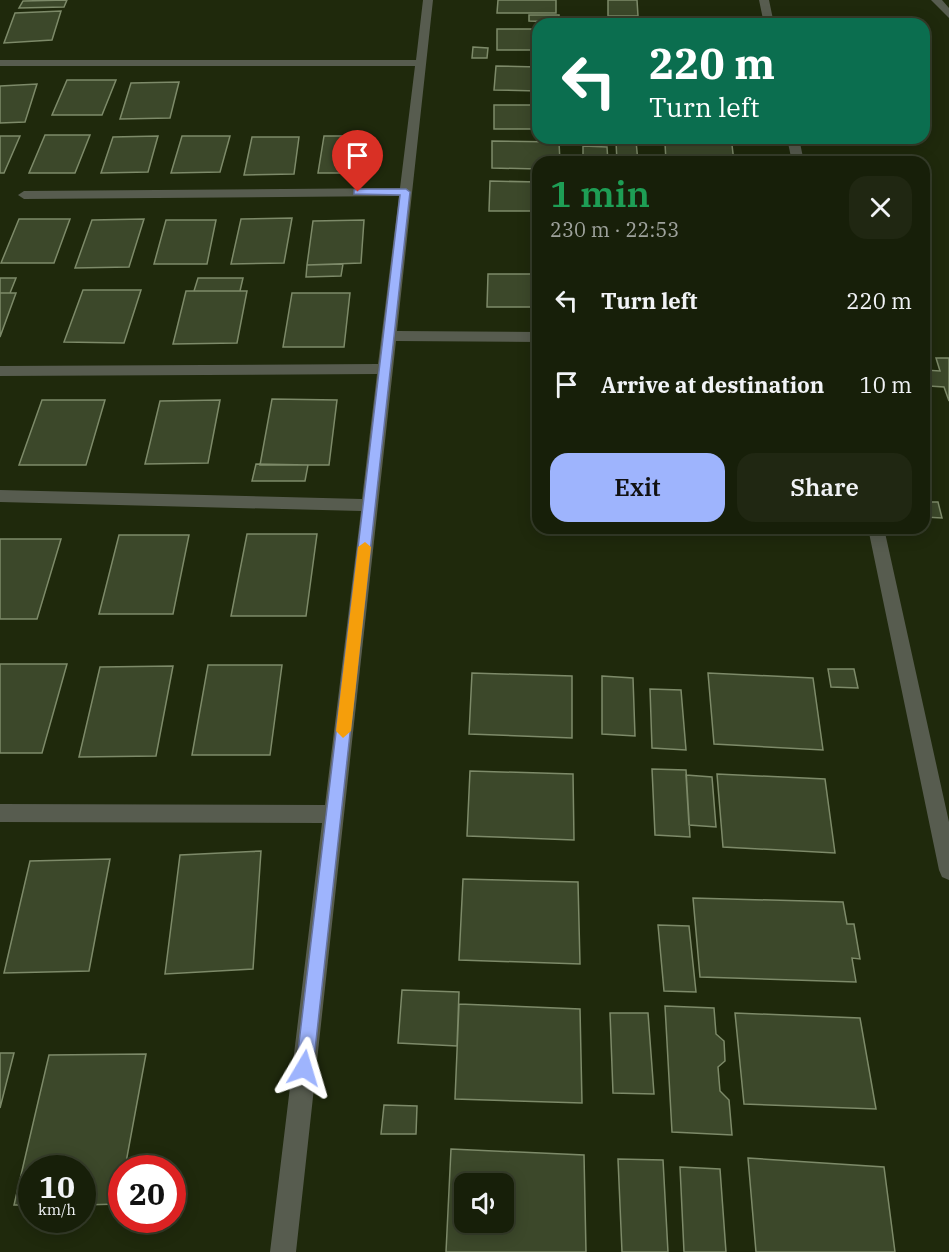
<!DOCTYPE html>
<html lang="en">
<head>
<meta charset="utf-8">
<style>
	:root { --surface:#171f09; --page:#202712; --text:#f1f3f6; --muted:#9ea29c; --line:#363d2a; --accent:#9eb4fd }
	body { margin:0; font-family:"IBM Plex Serif",serif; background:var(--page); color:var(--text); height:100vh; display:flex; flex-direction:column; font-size:22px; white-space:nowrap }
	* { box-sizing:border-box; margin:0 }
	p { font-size:20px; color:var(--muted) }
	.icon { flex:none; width:33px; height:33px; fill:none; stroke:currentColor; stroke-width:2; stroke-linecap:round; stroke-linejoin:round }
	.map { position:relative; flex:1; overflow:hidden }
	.side { position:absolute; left:532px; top:156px; width:398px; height:378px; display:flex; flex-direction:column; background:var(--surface); border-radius:18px; box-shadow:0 3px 15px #0003,0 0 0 2px var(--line) }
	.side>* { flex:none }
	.banner { position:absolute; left:532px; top:18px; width:398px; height:126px; border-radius:18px; box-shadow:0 3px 15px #0003,0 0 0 2px var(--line); background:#0b6e4f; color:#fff; overflow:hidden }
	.fabs { position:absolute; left:454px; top:1173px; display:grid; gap:12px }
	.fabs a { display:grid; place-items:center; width:60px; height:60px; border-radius:12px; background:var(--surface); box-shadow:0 3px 15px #0003,0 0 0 2px var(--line); font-size:30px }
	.speed { position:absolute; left:18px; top:1155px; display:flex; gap:12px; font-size:30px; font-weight:700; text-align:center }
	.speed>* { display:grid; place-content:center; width:78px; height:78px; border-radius:50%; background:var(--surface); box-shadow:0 3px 15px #0003,0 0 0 2px var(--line); line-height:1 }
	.speed small { font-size:15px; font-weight:400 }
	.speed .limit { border:9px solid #d22; background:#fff; color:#111 }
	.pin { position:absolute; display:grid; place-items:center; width:51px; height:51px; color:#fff; margin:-62px -26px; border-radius:50% 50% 50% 0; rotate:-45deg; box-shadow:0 0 6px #0007 }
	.pin .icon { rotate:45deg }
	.me { position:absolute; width:66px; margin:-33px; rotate:7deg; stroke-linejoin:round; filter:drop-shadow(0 0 4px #0008) }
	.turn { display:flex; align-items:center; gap:21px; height:126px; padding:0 18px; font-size:27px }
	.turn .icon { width:78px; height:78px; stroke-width:2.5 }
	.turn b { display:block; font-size:42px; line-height:51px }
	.round { display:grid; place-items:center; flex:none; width:63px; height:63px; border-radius:18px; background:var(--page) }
	.overview { display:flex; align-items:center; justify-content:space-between; height:102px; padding:0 18px }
	h1 { font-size:36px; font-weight:600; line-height:45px; color:#1e9e55 }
	.button { display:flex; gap:12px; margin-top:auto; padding:12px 18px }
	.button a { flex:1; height:69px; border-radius:18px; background:var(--accent); color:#111; font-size:24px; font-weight:600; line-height:69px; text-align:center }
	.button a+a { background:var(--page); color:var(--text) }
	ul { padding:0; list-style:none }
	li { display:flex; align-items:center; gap:18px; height:84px; padding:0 18px }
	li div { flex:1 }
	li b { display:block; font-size:22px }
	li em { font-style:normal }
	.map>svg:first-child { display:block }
	.building { fill:#3c482a; stroke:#7d8a69; stroke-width:1.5; fill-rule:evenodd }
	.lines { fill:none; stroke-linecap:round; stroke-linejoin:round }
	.minor { fill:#575c4f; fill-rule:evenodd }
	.route { fill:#9eb4fd; stroke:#6775a4; stroke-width:1.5 }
	.slow { fill:#f59e0b }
</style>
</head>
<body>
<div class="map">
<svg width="949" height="1252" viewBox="0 0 949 1252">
	<rect width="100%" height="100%" fill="#1f290c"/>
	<path class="building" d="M67,0L64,7L19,8L23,1Z
		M498,0H556V13H497Z
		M608,0H637L638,16H608Z
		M61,11L52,40L4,43L15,13Z
		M529,15H559V22L529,21Z
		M497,29H538V50H497Z
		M473,47L488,48L487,58H472Z
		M496,66L538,67V91L494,90Z
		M67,80H116L102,115H52Z
		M179,82L170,118L120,119L131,83Z
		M37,84L25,122L0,123V86Z
		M494,105H538V129H494Z
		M45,135H90L75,173H29Z
		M0,136H20L4,173H0Z
		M158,136L148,172L101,173L113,137Z
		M182,136H230L220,172L171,173Z
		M324,136H369L365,173H318Z
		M252,137H299L294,174L244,175Z
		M740,138H759L760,144H741Z
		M492,141L559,142L560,162H538V169L492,168Z
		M616,141H636L638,162H617Z
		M665,143L732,145L734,162H666Z
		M583,146L607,147L608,162H583Z
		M490,181L538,182V211H489Z
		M292,218L284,263L231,264L241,219Z
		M19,219H70L54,263H1Z
		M144,219L129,267L75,268L92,220Z
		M166,220H216L207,264H154Z
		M364,220L361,263L307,265L313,221Z
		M343,264L341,276L306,277L307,265Z
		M488,274H538V307H487Z
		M0,278H16L10,293H0Z
		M198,278H243L240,291H194Z
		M83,290H141L124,343L64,342Z
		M186,291H247L237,343L173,344Z
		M0,293H16L0,337Z
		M292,293H350L344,347H283Z
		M936,358H949V401L944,387L929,386L925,370L940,371Z
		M272,399L337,400L329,465H260Z
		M42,400H105L86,465H19Z
		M220,400L208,463L145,464L160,401Z
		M256,464L308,465L305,481H252Z
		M924,502H938L942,518L924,517Z
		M247,534H317L306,616H231Z
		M119,535H189L173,614H99Z
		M0,539H61L37,619H0Z
		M0,664H67L42,753H0Z
		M208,665H282L270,755H192Z
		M173,666L156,756L79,757L100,667Z
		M828,669H854L858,688L831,687Z
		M472,673L572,676V738L469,734Z
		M708,673L813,678L823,750L714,744Z
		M602,676L633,678L635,736L602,734Z
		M650,689L681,690L686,750L652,748Z
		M652,769L686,770L690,837L655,835Z
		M470,771L573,774L574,840L467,836Z
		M717,774L825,779L835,853L723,847Z
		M686,775L712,777L716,827L689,825Z
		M261,851L253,969L165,974L180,855Z
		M110,859L89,971L4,973L30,861Z
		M463,879L578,882L580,964L459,960Z
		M693,898L843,902L847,924H854L860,959L852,958L856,982L700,977Z
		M658,925L689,926L696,992L664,991Z
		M402,990L459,992L457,1046L398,1043Z
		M459,1004L580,1009L582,1103L455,1099Z
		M665,1006L714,1008L716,1034L724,1041L725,1061L718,1067L720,1091L729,1100L732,1135L672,1132Z
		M610,1013H648L654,1094L613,1093Z
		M735,1013L860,1018L876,1109L744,1104Z
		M0,1053H14L0,1108Z
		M146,1054L125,1168H122L119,1204L82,1205V1168H32V1205H14L49,1055Z
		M384,1105L417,1106L416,1134H381Z
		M451,1149L584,1155L586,1252H446ZM465,1184H504V1222H465Z
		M748,1158L884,1167L895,1252H756Z
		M618,1159L663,1160L668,1252H622Z
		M680,1167L720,1169L726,1252H684Z"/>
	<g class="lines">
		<path class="minor" d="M423,0H433L397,331L538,332V342L396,341L296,1252H270L322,823L0,822V804L325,805L361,511L0,502V490L362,499L377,374L0,376V366L378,364L399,196L24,199L18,195L24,191L400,188L415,66H0V60H416Z
			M759,0H769L774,24H764Z
			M931,0H942L949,8V18Z
			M787,138H799L804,162H792Z
			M868,528H884L949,822V880L942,877L939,870Z"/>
	</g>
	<path class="route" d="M358,189H406L410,192L313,1068L311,1074L304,1077L298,1074L296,1068L400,195L354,194V190Z"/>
	<path class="slow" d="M365,542L371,547L351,731L343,738L336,731L358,547Z"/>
</svg>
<div class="fabs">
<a><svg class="icon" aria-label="sound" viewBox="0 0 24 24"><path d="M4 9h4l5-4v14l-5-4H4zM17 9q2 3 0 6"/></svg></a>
</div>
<div class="speed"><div>10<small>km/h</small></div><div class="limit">20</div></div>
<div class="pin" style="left:358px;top:192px;background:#d93025"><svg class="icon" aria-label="arrive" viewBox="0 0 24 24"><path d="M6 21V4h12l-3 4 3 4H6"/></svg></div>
<svg class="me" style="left:304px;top:1068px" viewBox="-20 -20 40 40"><path d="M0-17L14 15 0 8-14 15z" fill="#9eb4fd" stroke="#fff" stroke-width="4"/></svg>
<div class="banner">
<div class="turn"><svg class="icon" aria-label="left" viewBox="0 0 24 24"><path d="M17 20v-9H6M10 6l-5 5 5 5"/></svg><div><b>220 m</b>Turn left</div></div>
</div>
<section class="side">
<div class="overview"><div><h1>1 min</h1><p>230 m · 22:53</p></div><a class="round"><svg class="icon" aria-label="close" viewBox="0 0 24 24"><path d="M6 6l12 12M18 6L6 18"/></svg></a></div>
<ul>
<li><svg class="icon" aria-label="left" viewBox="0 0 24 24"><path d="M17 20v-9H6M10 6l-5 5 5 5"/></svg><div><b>Turn left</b></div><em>220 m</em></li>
<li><svg class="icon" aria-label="arrive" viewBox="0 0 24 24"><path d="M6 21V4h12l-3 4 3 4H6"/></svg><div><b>Arrive at destination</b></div><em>10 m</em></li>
</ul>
<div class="button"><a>Exit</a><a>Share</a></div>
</section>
</div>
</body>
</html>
